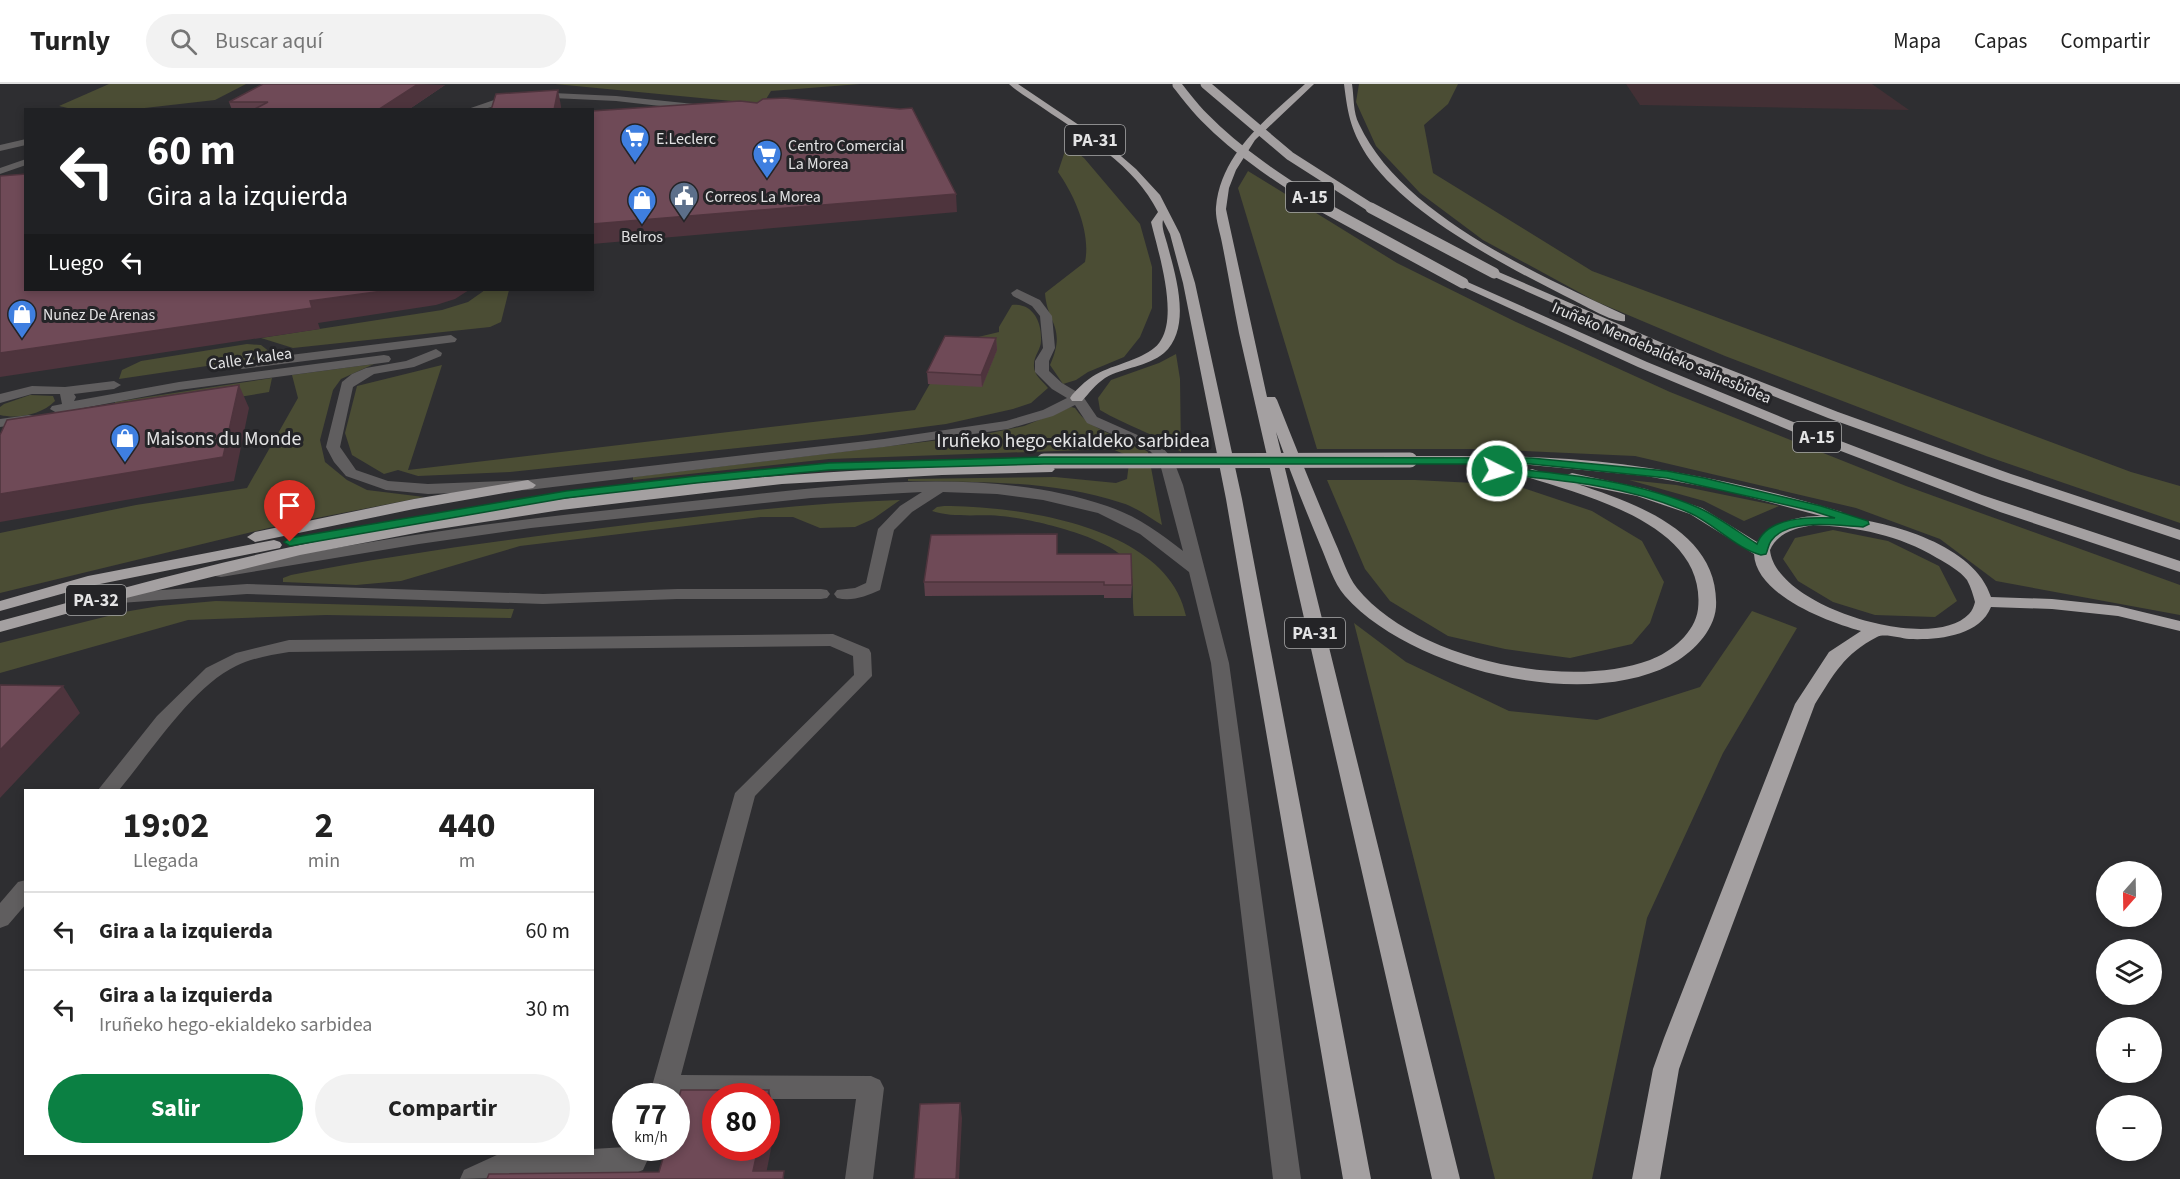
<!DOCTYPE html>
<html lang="es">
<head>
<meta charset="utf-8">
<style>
	:root { --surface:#fff; --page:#f2f2f2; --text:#222; --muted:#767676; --line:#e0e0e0; --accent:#0b8043 }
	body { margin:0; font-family:"Source Sans 3",sans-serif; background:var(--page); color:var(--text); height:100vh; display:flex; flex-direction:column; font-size:22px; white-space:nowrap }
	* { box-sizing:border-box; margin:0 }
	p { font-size:20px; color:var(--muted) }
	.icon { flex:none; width:33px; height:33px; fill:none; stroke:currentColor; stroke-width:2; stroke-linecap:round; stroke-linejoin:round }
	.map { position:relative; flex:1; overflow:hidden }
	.side { position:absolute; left:24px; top:705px; width:570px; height:366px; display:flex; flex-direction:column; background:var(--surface); border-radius:0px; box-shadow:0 3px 9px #0003 }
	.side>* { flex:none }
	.banner { position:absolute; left:24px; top:24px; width:570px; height:183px; border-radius:0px; box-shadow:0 3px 9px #0003; background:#202124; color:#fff; overflow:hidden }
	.needle { width:39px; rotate:200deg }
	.buttons { position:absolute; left:2096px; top:777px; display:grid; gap:12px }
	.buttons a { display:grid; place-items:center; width:66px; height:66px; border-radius:50%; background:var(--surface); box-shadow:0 3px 9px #0003; font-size:30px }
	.speed { position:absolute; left:612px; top:999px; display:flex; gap:12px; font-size:30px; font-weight:700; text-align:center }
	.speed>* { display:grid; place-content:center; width:78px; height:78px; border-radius:50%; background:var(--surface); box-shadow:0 3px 9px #0003; line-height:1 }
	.speed small { font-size:15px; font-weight:400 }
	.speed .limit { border:9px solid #d22; background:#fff; color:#111 }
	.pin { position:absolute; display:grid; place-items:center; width:51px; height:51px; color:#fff; margin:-62px -26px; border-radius:50% 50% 50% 0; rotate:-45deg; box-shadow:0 0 6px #0007 }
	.pin .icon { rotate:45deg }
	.me { position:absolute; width:66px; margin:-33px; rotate:95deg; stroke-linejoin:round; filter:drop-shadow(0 0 4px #0008) }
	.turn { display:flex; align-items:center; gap:21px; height:126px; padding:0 24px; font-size:27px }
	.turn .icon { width:78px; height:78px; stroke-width:2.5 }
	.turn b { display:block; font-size:42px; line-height:51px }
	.then { display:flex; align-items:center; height:57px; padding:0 24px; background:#0003; gap:12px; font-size:22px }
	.eta { display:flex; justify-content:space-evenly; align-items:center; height:102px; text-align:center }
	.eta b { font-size:36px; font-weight:700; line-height:42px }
	.button { display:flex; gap:12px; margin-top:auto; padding:12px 24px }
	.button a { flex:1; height:69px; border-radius:36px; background:var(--accent); color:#fff; font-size:24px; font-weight:700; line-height:69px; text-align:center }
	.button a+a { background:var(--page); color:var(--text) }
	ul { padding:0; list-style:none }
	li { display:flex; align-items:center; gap:18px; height:78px; padding:0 24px; border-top:2px solid var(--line) }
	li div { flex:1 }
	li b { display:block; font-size:22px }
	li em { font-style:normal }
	header { display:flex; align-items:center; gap:36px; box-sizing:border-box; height:84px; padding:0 30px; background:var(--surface); border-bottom:2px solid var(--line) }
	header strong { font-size:28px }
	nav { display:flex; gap:33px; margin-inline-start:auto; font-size:21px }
	.search { width:420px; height:54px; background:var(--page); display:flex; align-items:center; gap:15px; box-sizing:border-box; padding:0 21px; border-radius:33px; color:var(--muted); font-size:22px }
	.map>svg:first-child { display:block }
	.industrial { fill:#433035 }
	.green { fill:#4b4d34 }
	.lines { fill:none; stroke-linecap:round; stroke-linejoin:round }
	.minor { fill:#605e5f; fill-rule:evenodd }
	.highway { fill:#a4a0a1; fill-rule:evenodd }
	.highway-bridge-far2 { stroke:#a4a0a1; stroke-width:9 }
	.highway-bridge-far1 { stroke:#a4a0a1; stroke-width:11 }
	.highway-bridge { stroke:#a4a0a1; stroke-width:15 }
	.wall { fill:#5f404b }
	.shaded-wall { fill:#4e343d }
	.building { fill:#6f4a57; stroke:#4e343d; stroke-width:1.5 }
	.route { fill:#0b8043; stroke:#07532c; stroke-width:1.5 }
	.labels { text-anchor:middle; stroke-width:6; stroke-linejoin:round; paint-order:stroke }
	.far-poi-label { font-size:16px; fill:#e3e3e4; stroke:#242427; text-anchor:start }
	.far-street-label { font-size:16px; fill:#e3e3e4; stroke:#242427 }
	.shield { fill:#242427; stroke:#aaaaab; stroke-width:1.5 }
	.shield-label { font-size:18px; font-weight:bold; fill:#e3e3e4 }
	.poi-label { font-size:20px; fill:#e3e3e4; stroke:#242427; text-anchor:start }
	.street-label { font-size:20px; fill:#e3e3e4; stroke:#242427 }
</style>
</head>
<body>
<header>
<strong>Turnly</strong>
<div class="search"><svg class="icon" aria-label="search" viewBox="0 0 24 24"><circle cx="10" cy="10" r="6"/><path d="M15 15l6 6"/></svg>Buscar aquí</div>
<nav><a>Mapa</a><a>Capas</a><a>Compartir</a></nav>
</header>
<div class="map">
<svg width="2180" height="1095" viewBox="0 0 2180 1095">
	<rect width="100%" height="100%" fill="#2e2e31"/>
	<path class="industrial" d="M1626,0H1872L1909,26L1640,21Z"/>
	<path class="green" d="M109,0H246L215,16L136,25L76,26L59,22Z
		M555,0H860L771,7L763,20Z
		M1359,0H1458L1448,20L1424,41L1433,89L1592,187L2131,388L2180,402V439L1986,372L1725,272L1595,217L1483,156L1420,109L1376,62L1356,18Z
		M1067,61L1084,74L1140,140L1152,183V224L1140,253L1124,273L1088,288L1076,296L1063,300L1050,281C1067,243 1047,240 1045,209L1085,178C1091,149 1075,112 1058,88Z
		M1248,87L1397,179L1516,238L1670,308L1906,402L2180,501V531L1996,497L1940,455L1856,424L1635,372L1483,365H1317L1238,104Z
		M485,206H509L501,238L490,243L293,264L261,254L442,226L468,218Z
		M1012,221C1033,219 1042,238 1041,257C1041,265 1034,272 1034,280C1033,291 1042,296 1048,304L1031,319L1013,325L946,340L862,351L510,388L418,392L398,386L384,390L352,371L345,349L357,302L442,281L408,386L915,326L953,259L999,248V243Z
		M247,260L261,261L275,272L119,295L122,286L141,277Z
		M1176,270L1180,295L1181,368C1158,351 1125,341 1100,326L1098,314L1111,296L1159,279Z
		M374,280L341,295L333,306L320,356L325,378L347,396L367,406L424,413L281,441L0,509V449L136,421L247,404L298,314L292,291Z
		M272,294L269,308L130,331L115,326V318Z
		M30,311L53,312L55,317C41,331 18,335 0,331V323L4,320Z
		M1071,323L1075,324C1092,350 1124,351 1148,368L1162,441C1150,434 1136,423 1122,419C1053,396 980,398 908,397V395L1055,393L1116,399L1127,395L1129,379L1124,370L1112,365L829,375L633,396V393L981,351L1024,342Z
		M1327,396H1415L1514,401L1592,427L1642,457L1664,498L1650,539L1632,560L1570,574L1505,565L1448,552L1390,517L1365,485Z
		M1629,396L1676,401L1779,422L1744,437L1704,417Z
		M900,416L873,435L855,443L820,444L793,433H761L520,462L401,497L356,501L283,498V494L291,491C398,470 503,456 610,443C707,431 803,419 900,416Z
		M944,422C1018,422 1168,442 1186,532H1134C1132,518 1134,494 1130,482C1118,454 1029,434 1000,432C979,430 952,434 932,427L937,423Z
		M1833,446L1888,457L1939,482L1957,517L1935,533L1875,531L1833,518L1798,497L1783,475L1795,454Z
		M216,517L514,525L511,534L326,531L188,536L0,589V559L124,528L159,522Z
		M1752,527L1797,544L1723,669L1647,834L1592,1095H1495L1354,539L1406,578L1509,627L1597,636L1700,603Z"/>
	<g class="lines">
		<path class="minor" d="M553,9L616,12L704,21L708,24L704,27L616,17L553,14L522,16L479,26H465L494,16Z
			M26,55V61L0,67V61Z
			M26,75V81L0,90V84Z
			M1017,205L1040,216L1052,232L1055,264L1049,277V287L1062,299L1082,311L1097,333L1160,361L1173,375L1183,401L1229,579L1301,1095H1273L1211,579L1189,488L1140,450L1098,429L1043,416L997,410L943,408L912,428L894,446L880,506C866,512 852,518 837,514L834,510L837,506L855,504L866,499L878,445L900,422L922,408L811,414L531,444L419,460L221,493L215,492L213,488L215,484L221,483C299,471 377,456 455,445C543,432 632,424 720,414C843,401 988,381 1107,422C1135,431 1160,449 1183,467L1159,376L1150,367L1087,339L1075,321L1053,332L1008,345L884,363L528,406L428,410L386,406L346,392L334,378L326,363L342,298L352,290L366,284L406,277L436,265L442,269L441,272L414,283L374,290L353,303L340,363L356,386L388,397L428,400L528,396L884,355L1006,337L1043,326L1067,314L1052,305L1035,288V277L1043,264L1040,232L1032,222L1013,212L1011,209Z
			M451,251L457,255L455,258L242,285L235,281L242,277Z
			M384,271L389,272L391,275L389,278L179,306L57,329L50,325L52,322L62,320L60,310H32L0,319V310L32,302L65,303L114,297L121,301L114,305L74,310L76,313L74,317L179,298Z
			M29,331L34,332L36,335L34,338L0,343V335Z
			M247,500L543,510L677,505H821L827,506L830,510L827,514L821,515H677L543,520L247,510L106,520L100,519L97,515L100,511L106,510Z
			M833,550L869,565L871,569L872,592L755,712L681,991L871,992L880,996L884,1004L873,1095H845L856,1015H766V1012L676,1014L656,1010L652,1002L735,709L854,591L853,572L830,562L289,568C271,571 252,574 236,582C192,603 150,669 119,706H98L157,632L206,584L236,569L289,556Z
			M26,796V820L8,841L0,844V819L18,798Z
			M626,1063L653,1064L643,1086L633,1090L460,1095L464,1086L499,1070H592V1065Z"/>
		<path class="highway" d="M1009,0H1018L1107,60L1136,85L1160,111L1180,150L1195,199L1242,415L1371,1095H1343L1226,415L1183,199L1170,150L1163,136C1161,144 1166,154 1168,163C1176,193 1192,244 1164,269C1147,283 1124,283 1105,294C1096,300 1089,309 1082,317H1072L1070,314L1072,311C1096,284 1109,286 1139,273C1147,269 1157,264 1161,256C1178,229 1158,167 1151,138L1158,128C1135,81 1085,53 1043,24C1032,16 1019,9 1009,0Z
			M1305,0H1314L1255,56L1236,86L1229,104L1226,125L1267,313H1275L1277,316C1296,364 1315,411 1335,458C1342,473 1347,491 1357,504C1414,575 1566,607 1650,576C1671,568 1695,549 1698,525C1707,441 1589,413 1527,393L1524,390L1527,387L1532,385L1566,396L1567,391L1572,389L1646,405L1702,424L1757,458C1770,439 1799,431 1821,432L1723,406L1646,392L1530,381L1405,379L1403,376L1405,373L1410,372C1463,372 1516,371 1569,375C1662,382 1753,401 1842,428V433C1891,438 1975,461 1991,513L2052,515L2118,522L2180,537V547L2118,532L2052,525L1991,523C1979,553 1936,556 1909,555C1900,554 1884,549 1877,553C1844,570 1834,590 1815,620L1690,954L1679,985L1660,1095H1632L1653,985L1664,954L1795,620L1829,568L1861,547C1827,538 1756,511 1754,470L1690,430L1637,412L1577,400C1635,419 1720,448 1716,523C1714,548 1691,570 1670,581C1581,627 1409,585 1345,512C1333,498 1328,479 1321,463C1305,425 1290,387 1276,348L1460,1095H1432L1239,249C1233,219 1228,189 1222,159C1220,148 1215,134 1216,123C1221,68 1268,34 1305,0ZM1813,441C1858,443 1899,451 1937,474C1948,480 1960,487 1967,496C1971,503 1973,511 1975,518C1974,522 1972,527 1969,530C1932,570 1775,523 1770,466C1777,449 1796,444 1813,441Z
			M1344,0H1352C1354,12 1353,29 1359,40C1401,131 1539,191 1625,231V237C1614,239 1587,223 1575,217C1511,185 1413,135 1370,76C1351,48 1348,32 1344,0Z
			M1494,186L1667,261L1838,328L2011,390L2180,446V456L2000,396L1828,334L1658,266L1490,191L1488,189Z
			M1463,196L1647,278L1830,353L1982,411L2180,477V488L2000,428L1820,359L1638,283L1459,201L1457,199Z
			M1047,380L1055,385L1052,388L942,391L782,400L561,426L426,447L300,471L102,520L0,548V537C99,510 199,483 300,461C545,408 797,383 1047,380Z
			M528,396L536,401L533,404L414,425L255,458L247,453L255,448L414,415Z
			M274,456L280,458L282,461L280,464L90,502L0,527V517L88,492Z"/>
		<path class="highway-bridge-far2" d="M1205,0L1290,72L1373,125
			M1177,1C1186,12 1194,23 1204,33C1240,70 1284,98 1327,125"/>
		<path class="highway-bridge-far1" d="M1325,124L1463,199
			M1371,124L1494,189"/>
		<path class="highway-bridge" d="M1044,377L1410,376"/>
	</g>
	<path class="wall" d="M445,1L408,26H232L229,18Z
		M996,254L997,266L982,303L928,300L927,288Z
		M1057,470L1132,501L1131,514H1104V511L925,512L924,498Z"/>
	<path class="shaded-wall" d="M418,0L445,1L408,26H378Z
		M558,6L561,22V26H554Z
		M956,110L957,128L592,160V140Z
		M390,206H469L455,215L436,221L318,239L320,245L0,293V269L310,217Z
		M996,254L997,266L982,303L981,291Z
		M239,301L249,324L234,397L0,438V410Z
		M63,602L80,629L0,714V666Z
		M769,1006L777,1035L765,1095L753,1087L758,1064H766V1020Z
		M960,1019L962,1034L959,1095H956Z"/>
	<path class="building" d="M263,0H418L378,26H253L268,18H229Z
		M558,6L554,26H491L496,10Z
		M785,14L900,25L912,24L956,110L592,140V27L740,17L757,19L763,15Z
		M26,90V206H390L310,217L312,224L0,269V92Z
		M945,252L996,254L981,291L927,288Z
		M239,301L223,373L0,410V351L7,336Z
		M1057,450V470H1131L1132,501H1104V498H924L931,451Z
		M0,601L63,602L0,666Z
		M681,1006H769L766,1020V1012H716V1064H758L753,1087H784L783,1095H487L489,1090L659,1088L666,1064H676V1024Z
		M960,1019L956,1095H914L920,1020Z"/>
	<path class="route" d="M1044,373L1531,374L1667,387L1704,394L1821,422L1868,437L1869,440L1863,443C1839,442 1787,433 1771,457C1768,461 1768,466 1766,470L1761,471C1737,465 1713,439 1690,429C1629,402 1562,396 1497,390L1491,387L1497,383C1565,390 1635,396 1699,424C1719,433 1738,448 1757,460C1767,432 1811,433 1835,434L1813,427L1667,394L1531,380H1044L829,386L696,399L566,414L290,462L284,458L290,454L566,407L696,392L829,379Z"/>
	<defs>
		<g id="supermarket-pin" transform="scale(1.5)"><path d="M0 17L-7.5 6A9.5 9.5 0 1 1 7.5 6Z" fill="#3f7fe0" stroke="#242427"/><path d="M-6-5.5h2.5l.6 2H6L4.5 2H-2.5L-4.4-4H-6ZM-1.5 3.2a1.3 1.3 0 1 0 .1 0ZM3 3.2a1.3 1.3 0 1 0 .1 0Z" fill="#fff"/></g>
		<g id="civic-pin" transform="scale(1.5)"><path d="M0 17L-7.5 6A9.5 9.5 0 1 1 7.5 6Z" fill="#5c6f8a" stroke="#242427"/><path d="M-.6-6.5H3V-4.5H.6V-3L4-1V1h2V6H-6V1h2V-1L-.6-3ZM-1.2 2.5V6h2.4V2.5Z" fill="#fff"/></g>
		<g id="shop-pin" transform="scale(1.5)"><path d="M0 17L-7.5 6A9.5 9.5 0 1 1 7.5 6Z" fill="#3f7fe0" stroke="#242427"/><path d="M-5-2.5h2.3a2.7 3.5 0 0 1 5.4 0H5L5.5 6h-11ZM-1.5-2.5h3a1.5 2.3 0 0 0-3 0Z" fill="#fff"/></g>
	</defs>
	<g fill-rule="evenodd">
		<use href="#supermarket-pin" x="635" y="54"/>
		<use href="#supermarket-pin" x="767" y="70"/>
		<use href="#civic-pin" x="684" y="112"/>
		<use href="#shop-pin" x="642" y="116"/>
		<use href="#shop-pin" x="22" y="230"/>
		<use href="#shop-pin" x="125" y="354"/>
	</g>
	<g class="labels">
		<g class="far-poi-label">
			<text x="656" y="60">E.Leclerc</text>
			<text x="788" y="67">Centro Comercial<tspan x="788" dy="18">La Morea</tspan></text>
			<text x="705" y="118">Correos La Morea</text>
			<text x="642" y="158" text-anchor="middle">Belros</text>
			<text x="43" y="236">Nuñez De Arenas</text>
		</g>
		<g class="far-street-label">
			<text transform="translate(1662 268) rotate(23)" y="6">Iruñeko Mendebaldeko saihesbidea</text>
			<text transform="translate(250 274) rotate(-8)" y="6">Calle Z kalea</text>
		</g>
		<g class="shield">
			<rect x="1065" y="41" width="60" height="30" rx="4.5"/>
			<rect x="1286" y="98" width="48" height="30" rx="4.5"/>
			<rect x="1793" y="338" width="48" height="30" rx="4.5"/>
			<rect x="66" y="501" width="60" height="30" rx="4.5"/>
			<rect x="1285" y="534" width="60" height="30" rx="4.5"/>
		</g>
		<g class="shield-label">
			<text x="1095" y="62">PA-31</text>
			<text x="1310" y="119">A-15</text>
			<text x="1817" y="359">A-15</text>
			<text x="96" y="522">PA-32</text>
			<text x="1315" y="555">PA-31</text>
		</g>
		<g class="poi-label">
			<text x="146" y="361">Maisons du Monde</text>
		</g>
		<g class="street-label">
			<text x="1073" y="363">Iruñeko hego-ekialdeko sarbidea</text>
		</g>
	</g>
</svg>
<div class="buttons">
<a><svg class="needle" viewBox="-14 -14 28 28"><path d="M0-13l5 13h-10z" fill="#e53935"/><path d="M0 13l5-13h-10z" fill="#767676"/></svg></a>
<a><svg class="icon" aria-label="layers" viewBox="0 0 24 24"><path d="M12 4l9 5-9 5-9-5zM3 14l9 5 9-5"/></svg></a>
<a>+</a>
<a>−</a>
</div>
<div class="speed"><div>77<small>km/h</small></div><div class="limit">80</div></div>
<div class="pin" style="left:290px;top:458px;background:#d93025"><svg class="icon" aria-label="arrive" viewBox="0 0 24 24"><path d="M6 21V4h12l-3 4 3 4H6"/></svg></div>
<svg class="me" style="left:1497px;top:387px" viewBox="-20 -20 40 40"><circle r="17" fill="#0b8043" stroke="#fff" stroke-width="3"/><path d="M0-11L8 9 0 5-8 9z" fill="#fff"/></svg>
<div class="banner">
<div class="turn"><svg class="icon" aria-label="left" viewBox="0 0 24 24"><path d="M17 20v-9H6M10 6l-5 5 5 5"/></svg><div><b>60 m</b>Gira a la izquierda</div></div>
<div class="then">Luego<svg class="icon" aria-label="left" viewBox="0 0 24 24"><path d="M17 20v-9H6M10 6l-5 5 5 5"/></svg></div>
</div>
<section class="side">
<div class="eta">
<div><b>19:02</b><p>Llegada</p></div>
<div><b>2</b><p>min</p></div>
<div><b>440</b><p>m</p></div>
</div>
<ul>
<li><svg class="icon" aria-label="left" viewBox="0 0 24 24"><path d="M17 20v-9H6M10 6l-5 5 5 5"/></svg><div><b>Gira a la izquierda</b></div><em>60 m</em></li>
<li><svg class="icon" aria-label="left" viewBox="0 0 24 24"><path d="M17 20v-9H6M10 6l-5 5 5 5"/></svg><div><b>Gira a la izquierda</b><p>Iruñeko hego-ekialdeko sarbidea</p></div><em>30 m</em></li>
</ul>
<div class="button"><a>Salir</a><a>Compartir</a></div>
</section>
</div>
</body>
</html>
